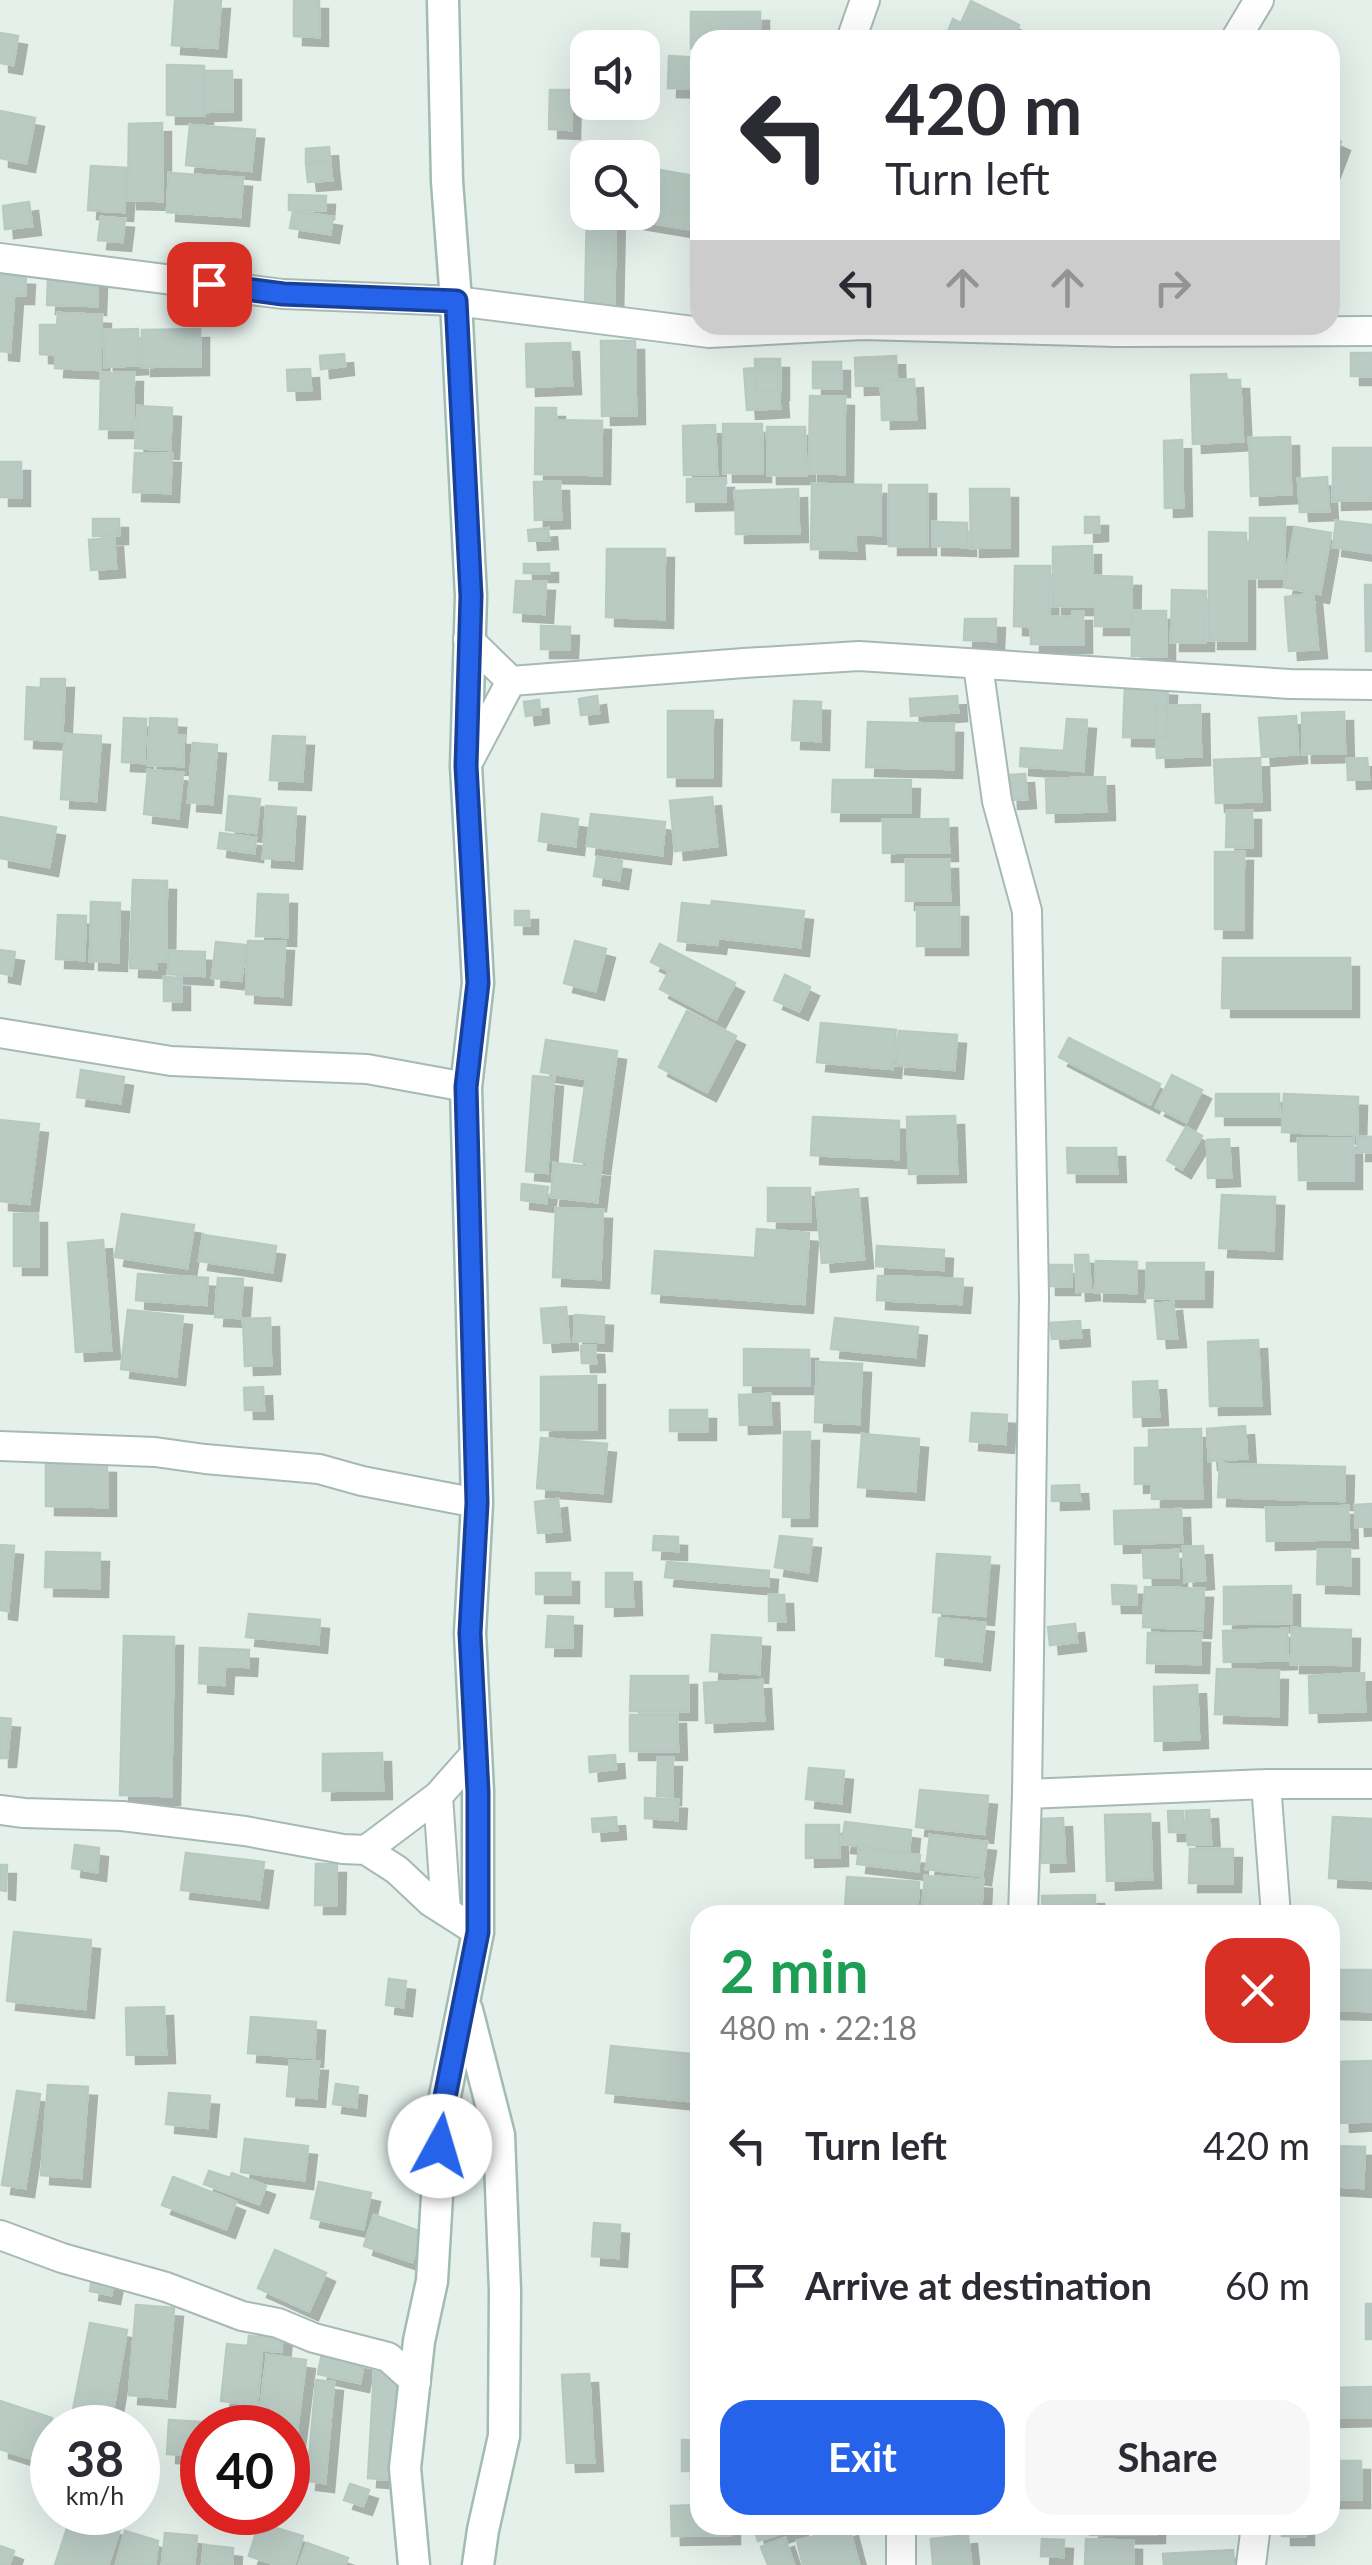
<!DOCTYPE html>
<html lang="en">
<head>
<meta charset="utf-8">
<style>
	:root { --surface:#fff; --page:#f7f7f7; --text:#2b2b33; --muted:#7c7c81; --accent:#2563eb }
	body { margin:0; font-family:Lato,sans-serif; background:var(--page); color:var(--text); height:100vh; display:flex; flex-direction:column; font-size:38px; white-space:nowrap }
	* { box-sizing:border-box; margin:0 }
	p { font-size:32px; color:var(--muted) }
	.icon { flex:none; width:55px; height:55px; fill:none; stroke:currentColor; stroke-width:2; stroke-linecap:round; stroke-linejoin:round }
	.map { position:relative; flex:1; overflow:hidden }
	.details { position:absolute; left:690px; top:1905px; width:650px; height:630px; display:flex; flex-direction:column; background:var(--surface); border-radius:30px; box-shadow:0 10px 40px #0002 }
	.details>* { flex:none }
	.banner { position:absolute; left:690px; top:30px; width:650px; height:305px; border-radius:30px; box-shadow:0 10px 40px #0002; background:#fff; color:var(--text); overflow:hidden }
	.controls { position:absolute; left:570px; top:30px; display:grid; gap:20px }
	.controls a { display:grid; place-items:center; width:90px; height:90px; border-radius:20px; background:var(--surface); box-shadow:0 10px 40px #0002; font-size:50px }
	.speed { position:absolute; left:30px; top:2405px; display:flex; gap:20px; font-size:50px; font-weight:700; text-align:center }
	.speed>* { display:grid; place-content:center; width:130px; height:130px; border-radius:50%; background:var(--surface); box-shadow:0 10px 40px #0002; line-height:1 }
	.speed small { font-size:25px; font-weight:400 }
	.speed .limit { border:15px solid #d22; background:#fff; color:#111 }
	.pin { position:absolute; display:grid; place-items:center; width:85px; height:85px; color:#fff; margin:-42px; border-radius:20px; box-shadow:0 5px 15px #0006 }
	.me { position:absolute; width:110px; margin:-55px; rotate:6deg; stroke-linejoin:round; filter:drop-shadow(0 0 8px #0008) }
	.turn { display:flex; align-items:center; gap:35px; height:210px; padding:0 30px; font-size:45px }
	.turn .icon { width:130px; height:130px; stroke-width:2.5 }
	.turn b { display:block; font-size:70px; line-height:85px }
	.lanes { display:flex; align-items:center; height:95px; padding:0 30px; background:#0003; justify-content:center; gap:50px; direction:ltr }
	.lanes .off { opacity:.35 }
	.round { display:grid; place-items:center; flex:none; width:105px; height:105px; border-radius:30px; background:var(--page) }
	.head { display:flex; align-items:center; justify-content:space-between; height:170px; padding:0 30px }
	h1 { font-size:60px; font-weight:700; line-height:75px; color:#1e9e55 }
	.cta { display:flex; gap:20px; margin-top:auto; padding:20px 30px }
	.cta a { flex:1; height:115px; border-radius:30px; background:var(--accent); color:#fff; font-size:40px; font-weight:700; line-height:115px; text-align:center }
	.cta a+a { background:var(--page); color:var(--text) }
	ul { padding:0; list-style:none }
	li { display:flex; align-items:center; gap:30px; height:140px; padding:0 30px }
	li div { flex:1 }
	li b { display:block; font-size:38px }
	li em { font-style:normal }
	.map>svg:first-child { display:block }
	.building { fill:#bacbc4; stroke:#b7cac2; stroke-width:2.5; filter:url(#shadow) }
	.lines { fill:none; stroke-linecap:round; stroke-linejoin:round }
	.street-casing { stroke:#a7b9b3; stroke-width:32 }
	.secondary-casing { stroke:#a2bcb3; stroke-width:35 }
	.street { stroke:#fff; stroke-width:28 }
	.secondary { stroke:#fff; stroke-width:30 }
	.route-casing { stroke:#184099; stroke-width:25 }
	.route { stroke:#2563eb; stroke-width:18 }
</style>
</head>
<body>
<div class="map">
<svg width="1372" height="2565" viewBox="0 0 1372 2565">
	<defs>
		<filter id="shadow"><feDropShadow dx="9" dy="9" stdDeviation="0" flood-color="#0004"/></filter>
	</defs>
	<rect width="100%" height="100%" fill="#e5f0eb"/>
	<path class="building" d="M175,0H221L217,48L172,45Z
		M294,0H319V37L294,36Z
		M971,1L1019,25L1012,40H952L946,37L953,19L961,23Z
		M691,12H760V40H700V48H691Z
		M0,33L18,36L13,65L0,63Z
		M669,56L700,58V89L668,88Z
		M167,65L204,66V115H167Z
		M205,71H232V111L205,112Z
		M550,90H572L571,130L549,129Z
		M0,111L35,118L26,163L0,158Z
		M162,123V201L128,200L129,124Z
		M190,125L255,130L251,171L186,165Z
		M1330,137L1341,142L1331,168L1330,167Z
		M329,147L330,160L306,162V149Z
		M330,162L332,180L308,182L306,164Z
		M91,166L127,168L124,212L88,210Z
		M642,167L700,177V231L628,219L629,212H642Z
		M169,173L243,178L240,217L167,212Z
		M289,195L326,196L325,210H289Z
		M29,202L32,226L5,229L3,206Z
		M587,209L588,212H616L614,307L585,306Z
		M293,211L333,217L330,234L290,228Z
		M101,217L125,219L122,242L98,240Z
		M0,275L26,276L25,295H14L10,352L0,351Z
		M48,278L98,279L97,306L47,305Z
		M58,313L102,315L100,370L55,368L56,355L40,354V325H57Z
		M138,329L139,365L105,367L104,330Z
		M200,329V366L142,367V330Z
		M601,341H635L636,415L602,416Z
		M570,343L572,385L527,387L526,344Z
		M1351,353H1372V376H1351Z
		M344,354L345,366L321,369L320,356Z
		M896,356L897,380H884V385L856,386L855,358Z
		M755,359H780V391H755Z
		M813,362H841V388H813Z
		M777,367L780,408L747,410L744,369Z
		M310,369L311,390L288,391L287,370Z
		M101,373H134L133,429H100Z
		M1226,374L1227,380H1240L1243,441L1193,444L1191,375Z
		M914,379L916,419L882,420L881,385H885V381Z
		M810,396L845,397L844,474L809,473Z
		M138,406L172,408L170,450L135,448Z
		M536,408H556V420L602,421L601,475L535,474Z
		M723,424H762V473H724Z
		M715,425L717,474L684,475L683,426Z
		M767,427H805L806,475H768Z
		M1290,437L1291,494L1251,496L1249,438Z
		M1182,440L1183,507L1165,508L1164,441Z
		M1333,448H1372V500L1333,501Z
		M135,453L172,454L170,493L133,492Z
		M0,462H21V497H0Z
		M1327,477L1329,511L1300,512L1298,479Z
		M687,479H725V501L687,502Z
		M534,482H560L561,519L535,520Z
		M812,484L881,485L880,535L855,534L856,550L811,549Z
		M889,485H927V546H889Z
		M798,489L799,533L736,534L735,491Z
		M970,489H1009V547L971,548Z
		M1085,517H1099V532L1085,533Z
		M1250,518H1285L1284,578H1250Z
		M93,519H119V535L93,536Z
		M1336,521L1372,525V553L1333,547Z
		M933,522L967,523V547L933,546Z
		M1295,527L1331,533L1320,594L1284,587Z
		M548,528L549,540L529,541L528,530Z
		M1209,532L1246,533V640H1209Z
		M114,538L116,568L91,570L89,540Z
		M1092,546V606H1053V547Z
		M607,549H665L664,619L606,617Z
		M524,564H549V573H524Z
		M1015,566H1050L1049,616L1073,617V612H1083V644H1031V627L1014,626Z
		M1096,576L1132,577L1131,626H1095Z
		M516,581L546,582L544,614L514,612Z
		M1365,585H1372V651H1366Z
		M1172,590L1206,591L1205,642H1171Z
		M1313,594L1318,649L1289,651L1285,597Z
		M1132,611H1166V656H1132Z
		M965,619H996L995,641L964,640Z
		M541,626L570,627L569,649H541Z
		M41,679H65L62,741L25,739L27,687L41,688Z
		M1125,685L1168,687L1166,738L1123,737Z
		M597,696L599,713L581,715L579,699Z
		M957,696L958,712L911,716L910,699Z
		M539,700L540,714L526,716L524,702Z
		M794,701L821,702L820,741L792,740Z
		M1200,705L1201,756L1157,758L1155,706Z
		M668,711H713L712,777H668Z
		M1344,712L1345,753L1303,754L1302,713Z
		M1296,716L1298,754L1262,757L1259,718Z
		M124,718L146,719L144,763L122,762Z
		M150,718L177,719L176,736H184L183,766L148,765Z
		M1067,719L1087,720L1083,771L1020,766L1021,748L1064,751Z
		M868,722L954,724L953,769L866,767Z
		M65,734L101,736L96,801L61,799Z
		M273,736L305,737L302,781L270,780Z
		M193,743L217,745L212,804L188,802Z
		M1260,758L1261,801L1216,803L1214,760Z
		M1367,758L1369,779L1348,780L1347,759Z
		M148,770L183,773L178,818L144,814Z
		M1025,774L1027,799L1009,800L1008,775Z
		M1105,777L1106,811L1047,813L1046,779Z
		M833,780H911L910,812H832Z
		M229,796L260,799L256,833L226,830Z
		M712,797L717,846L675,851L670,801Z
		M266,806L296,808L293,860L263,858Z
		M1227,811H1252V847H1226Z
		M542,814L578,819L575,846L539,841Z
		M591,814L665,822L662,855L587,846Z
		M0,817L56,827L49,867L0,858Z
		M948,819L949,852L883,853V820Z
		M220,833L256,838L254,853L218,848Z
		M1215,852H1244L1243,929H1215Z
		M597,857L622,861L619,880L594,876Z
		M906,860H949L950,900L906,901Z
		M133,880L167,881L166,961H157L156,969L130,968Z
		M258,894L288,895L287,937L256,936Z
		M712,901L804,911L800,947L718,938L717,945L678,941L682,903L711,906Z
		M91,902L120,903L118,962L90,961Z
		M917,908H959V946H917Z
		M515,911H529V925H515Z
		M58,915L86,916L84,960L56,959Z
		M248,941L285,942L282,996L246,994Z
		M575,941L606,949L595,991L564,983Z
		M216,942L246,945L241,981L212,978Z
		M660,944L735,983L716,1019L660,989L669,971L651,962Z
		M0,950L15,952L11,975L0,973Z
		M169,951L205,952L204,976L168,974Z
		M1223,958H1350V1008H1222Z
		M785,975L810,987L799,1011L774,1000Z
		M164,977L181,978V1001H164Z
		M687,1011L736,1036L707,1092L659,1067Z
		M821,1023L896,1030L892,1069L817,1062Z
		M899,1031L957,1035L954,1070L896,1065Z
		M1069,1038L1160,1084L1150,1104L1059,1057Z
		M546,1040L617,1051L601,1165L574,1161L586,1079L541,1072Z
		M81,1070L124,1077L120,1103L77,1097Z
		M1172,1075L1202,1090L1186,1122L1156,1107Z
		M533,1076L554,1078L547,1173L526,1171Z
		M1216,1094H1279V1116H1216Z
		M1284,1094L1358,1097L1357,1135L1282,1132Z
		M955,1116L957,1173L909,1174L907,1117Z
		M813,1117L899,1121L898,1159L811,1155Z
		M0,1120L39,1124L29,1204L0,1201Z
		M1186,1127L1202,1136L1182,1169L1167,1160Z
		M1358,1136L1372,1137V1152H1357Z
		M1229,1139L1231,1177L1208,1178L1207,1140Z
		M1298,1139H1353V1180H1299Z
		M1067,1148H1116L1117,1173H1068Z
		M554,1163L601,1168L597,1202L551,1197Z
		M522,1184L548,1187L546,1203L521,1200Z
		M768,1188H810V1221H768Z
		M858,1189L864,1259L822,1263L816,1193Z
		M1222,1195L1275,1197L1273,1250L1219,1248Z
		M556,1208L603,1210L600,1279L553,1277Z
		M14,1214H38V1266H14Z
		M122,1214L194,1225L187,1268L115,1257Z
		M757,1229L809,1233L804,1304L652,1293L655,1251L755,1258Z
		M203,1235L276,1246L272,1272L199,1261Z
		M103,1240L111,1350L76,1352L68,1243Z
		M877,1246L944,1250L943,1270L876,1266Z
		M1075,1255H1088L1091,1291L1077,1292Z
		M1096,1261L1137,1262L1136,1293L1095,1292Z
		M1147,1263H1204L1203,1298H1146Z
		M1047,1265H1072L1071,1286H1047Z
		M138,1274L208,1278L206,1305L136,1300Z
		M878,1276L963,1279L961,1304L877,1300Z
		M218,1278L243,1279L240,1318L215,1317Z
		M1173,1302L1177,1338L1158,1339L1155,1304Z
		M566,1307L569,1341L544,1343L541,1309Z
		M128,1310L183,1316L176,1376L121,1369Z
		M575,1315L604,1317L603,1342L574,1341Z
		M270,1318L271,1365L245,1366L243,1319Z
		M835,1318L918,1327L915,1357L831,1349Z
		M1080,1321L1081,1337L1052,1339L1050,1323Z
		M1258,1340L1261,1405L1210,1406L1208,1342Z
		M581,1346H595L596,1363H582Z
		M744,1349L809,1350V1385H744Z
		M817,1362L862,1364L859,1424L815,1422Z
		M596,1376V1429L541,1430V1377Z
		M1157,1381L1159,1416L1134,1417L1133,1382Z
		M263,1387L264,1410H245L244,1388Z
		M770,1394L771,1424L740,1425L739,1395Z
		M670,1410H707V1431H670Z
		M972,1413L1007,1415L1005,1444L970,1441Z
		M1245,1426L1247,1458L1209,1461L1207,1429Z
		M1201,1429L1202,1498L1152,1499V1483L1135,1484V1448H1149V1430Z
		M784,1432H810L808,1517H783Z
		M862,1434L919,1439L915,1491L858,1487Z
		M541,1438L607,1444L602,1493L537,1488Z
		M46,1463L107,1464V1507L46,1506Z
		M1220,1464L1345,1467L1344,1501L1218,1497Z
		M1079,1485L1080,1500L1052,1501V1486Z
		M558,1499L561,1531L538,1533L535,1502Z
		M1372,1504V1526L1356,1527L1355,1505Z
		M1348,1506L1349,1539L1267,1541L1266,1508Z
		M1181,1509L1182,1542L1115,1544L1114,1511Z
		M654,1536L678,1537V1551L653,1550Z
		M780,1536L812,1539L808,1572L775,1567Z
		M0,1545L14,1546L8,1611L0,1610Z
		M1203,1546L1205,1580L1185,1582L1183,1547Z
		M1178,1550V1577L1144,1578L1143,1551Z
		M1318,1550H1350V1585L1317,1584Z
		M46,1552L100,1553L99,1588L45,1587Z
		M937,1554L990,1557L985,1616L933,1612Z
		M667,1562L769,1571L768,1586L665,1577Z
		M536,1573H570V1594H536Z
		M606,1573H632L633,1606L606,1607Z
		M1112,1585L1136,1586V1604H1113Z
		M1291,1586V1623L1224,1624V1587Z
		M1145,1587L1204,1589L1202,1629L1143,1627Z
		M769,1595H784L785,1621H769Z
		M249,1614L320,1620L318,1644L246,1637Z
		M548,1616L573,1617L572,1647H546Z
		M939,1618L985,1623L981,1661L936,1656Z
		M1075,1624L1077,1642L1050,1645L1048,1627Z
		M1292,1628L1351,1630L1350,1665L1291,1664Z
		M1287,1629L1288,1660L1224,1662L1223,1631Z
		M1148,1633L1201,1634L1200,1664L1147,1663Z
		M712,1635L761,1638L759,1674L710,1671Z
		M124,1636L174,1637L171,1796L120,1795Z
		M200,1648L249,1650L248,1667L225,1666L224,1685L199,1683Z
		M1217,1669L1279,1671L1278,1716L1215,1714Z
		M1364,1673L1365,1711L1310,1713L1309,1676Z
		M631,1676H688V1711H630Z
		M762,1680L764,1720L706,1723L704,1683Z
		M1197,1685L1199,1739L1155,1741L1154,1687Z
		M630,1715H677L678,1751H630Z
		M0,1718L11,1719L7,1758H0Z
		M382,1753L383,1790L323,1791V1754Z
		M615,1755L616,1769L590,1772L589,1757Z
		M658,1758H673L672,1796H657Z
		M809,1768L844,1771L841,1803L806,1799Z
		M920,1790L988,1796L984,1834L916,1827Z
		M645,1798L678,1800L677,1820L645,1818Z
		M1209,1810L1211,1844L1188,1845L1186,1811Z
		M1168,1811H1183L1184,1832H1169Z
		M1150,1814L1152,1879L1107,1881L1105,1815Z
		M616,1817L617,1830L593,1832L592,1819Z
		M1333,1817L1372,1819V1880L1329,1878Z
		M1063,1818L1065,1862L1042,1863L1041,1819Z
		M845,1822L911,1830L909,1852L842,1844Z
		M806,1825H839V1857L806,1858Z
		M930,1835L987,1842L982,1876L926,1869Z
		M75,1845L99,1848L97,1872L72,1868Z
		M859,1849L920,1855L918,1871L857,1864Z
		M1190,1849H1233L1232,1883H1189Z
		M186,1853L264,1862L259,1899L181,1890Z
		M316,1864H337L336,1905H315Z
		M0,1865H7L6,1891L0,1890Z
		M925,1876L983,1880L981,1915L922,1911Z
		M847,1877L919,1882L917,1913L845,1908Z
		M1095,1895V1915H1043L1042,1896Z
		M803,1907L835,1910L834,1915H802Z
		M14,1932L91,1940L85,2009L7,2001Z
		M1330,1970H1372V2011L1330,2010Z
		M389,1979L406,1981L403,2007L386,2005Z
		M164,2007L166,2054L127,2055L126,2008Z
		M251,2017L316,2022L314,2058L248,2053Z
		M611,2046L700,2055V2102L606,2093Z
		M290,2061L319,2062L316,2098L287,2096Z
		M1372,2061V2121L1341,2123L1338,2062Z
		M336,2084L358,2087L356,2107L333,2104Z
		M48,2085L88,2087L81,2178L41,2175Z
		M17,2091L40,2094L25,2188L2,2185Z
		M169,2093L210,2096L207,2128L166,2124Z
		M245,2139L308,2146L304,2180L241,2172Z
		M1330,2146L1365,2147L1363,2188L1330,2186Z
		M698,2164H700V2225L691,2224Z
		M209,2171L230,2178L232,2173L266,2186L259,2204L204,2184Z
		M173,2177L236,2202L226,2229L162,2205Z
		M319,2182L371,2193L363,2229L311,2218Z
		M374,2215L422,2232L412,2262L364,2246Z
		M594,2223L620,2225L618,2258L592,2256Z
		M275,2250L326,2273L309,2311L258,2288Z
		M93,2271L115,2275L111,2295L90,2291Z
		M1366,2304H1372V2339H1366Z
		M136,2305L174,2308L166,2398L129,2395Z
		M90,2323L127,2330L111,2422L72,2415Z
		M259,2324L284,2326L281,2352L262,2350L257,2405L221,2401L227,2344L248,2346L249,2336L258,2337Z
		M322,2353L364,2362L360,2383L318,2374Z
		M267,2355L306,2360L294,2454L288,2453V2428H258Z
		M374,2372L399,2373L392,2480L368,2478Z
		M589,2374L594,2462L567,2463L562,2375Z
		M316,2380L334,2382L325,2483L307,2481Z
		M1372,2387V2417L1330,2418V2388Z
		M0,2401L52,2418L38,2461L0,2449Z
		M228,2415L253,2417L252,2428H227Z
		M169,2420L217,2423L216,2428H202V2470L185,2468L186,2455L167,2454Z
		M682,2440L700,2441V2471H682Z
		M1330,2461H1361V2499H1330Z
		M350,2484L369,2490L363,2506L344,2500Z
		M700,2505V2525H731V2535L672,2536L671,2506Z
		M72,2513L120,2529L108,2565H55Z
		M259,2523L303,2536L294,2565H277L249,2556Z
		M753,2525H799V2527L758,2541Z
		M1090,2525H1156V2534L1090,2535Z
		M1282,2525H1305V2536H1282Z
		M849,2527L859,2565H803L797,2541Z
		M125,2531L158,2541L155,2565H116Z
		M165,2533L197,2536L194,2565H162Z
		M968,2535L971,2565H933L931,2539Z
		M785,2538L794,2565H768L761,2547Z
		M1042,2539L1064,2540L1063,2557L1041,2556Z
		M1086,2539L1133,2541V2565H1085Z
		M307,2543L348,2558L345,2565H299Z
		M204,2545L233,2548L232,2565H202Z
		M0,2546L14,2551L9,2565H0Z
		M1233,2550L1234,2565H1164L1163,2554Z"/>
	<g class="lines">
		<g class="street-casing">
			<path id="street" d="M851,40L865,0
				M1235,40L1259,0
				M0,258L283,294L456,301L709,333L863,325L1117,332L1372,331
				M468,639L511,681L744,663L859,656L1290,684L1372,685
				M978,665L997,801L1027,911L1034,1297L1027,1794L1023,1915
				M466,766L511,681
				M0,1033L171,1061L367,1069L466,1087
				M0,1446L155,1452L205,1459L319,1469L362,1481L477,1503
				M1266,1784L1276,1915
				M1027,1794L1266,1784H1372
				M438,1796L446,1911
				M0,1810L24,1813L122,1816L245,1831L343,1849L366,1850L397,1870L431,1902L478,1932
				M366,1850L438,1796L476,1753
				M0,2235L62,2258L166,2287L242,2316L278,2323L314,2338L388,2357L416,2382
				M901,2525V2565
				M1251,2565L1256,2525"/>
		</g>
		<g class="secondary-casing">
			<path id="secondary" d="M467,2010L499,2135L505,2291L504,2436L483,2530L478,2565
				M414,2565L405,2468L419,2341L432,2281L442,2111L478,1932V1792L470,1633L477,1503L466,1087L478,983L466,766L471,596L456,301L447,181L443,0"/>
		</g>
		<use href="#street" class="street"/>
		<use href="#secondary" class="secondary"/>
	</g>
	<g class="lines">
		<g class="route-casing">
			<path id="route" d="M209,284L283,294L456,301L471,596L466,766L478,983L466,1087L477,1503L470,1633L478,1792V1932L442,2112L440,2146"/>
		</g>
		<use href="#route" class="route"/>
	</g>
</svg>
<div class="controls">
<a><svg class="icon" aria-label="sound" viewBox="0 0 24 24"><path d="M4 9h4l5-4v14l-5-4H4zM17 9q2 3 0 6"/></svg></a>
<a><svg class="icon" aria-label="search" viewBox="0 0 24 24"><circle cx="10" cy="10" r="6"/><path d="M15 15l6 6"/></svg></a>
</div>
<div class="speed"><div>38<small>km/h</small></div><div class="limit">40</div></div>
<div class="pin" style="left:209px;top:284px;background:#d93025"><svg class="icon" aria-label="arrive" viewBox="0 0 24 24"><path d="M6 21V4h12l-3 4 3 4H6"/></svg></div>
<svg class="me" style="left:440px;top:2146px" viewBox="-20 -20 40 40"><circle r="19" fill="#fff"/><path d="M0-13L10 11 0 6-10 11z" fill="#2563eb"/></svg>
<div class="banner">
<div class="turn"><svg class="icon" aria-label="left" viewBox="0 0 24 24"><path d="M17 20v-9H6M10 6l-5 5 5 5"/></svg><div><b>420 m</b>Turn left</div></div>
<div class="lanes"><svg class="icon" aria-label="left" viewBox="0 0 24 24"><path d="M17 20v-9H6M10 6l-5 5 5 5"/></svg><svg class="icon off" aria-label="ahead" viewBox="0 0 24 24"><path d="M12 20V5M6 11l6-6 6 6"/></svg><svg class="icon off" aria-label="ahead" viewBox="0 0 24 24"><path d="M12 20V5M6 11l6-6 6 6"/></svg><svg class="icon off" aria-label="right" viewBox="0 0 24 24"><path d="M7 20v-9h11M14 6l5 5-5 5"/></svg></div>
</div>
<section class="details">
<div class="head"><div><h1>2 min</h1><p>480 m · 22:18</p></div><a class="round" style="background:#d93025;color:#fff"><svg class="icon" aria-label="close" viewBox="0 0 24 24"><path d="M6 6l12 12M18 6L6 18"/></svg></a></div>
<ul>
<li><svg class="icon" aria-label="left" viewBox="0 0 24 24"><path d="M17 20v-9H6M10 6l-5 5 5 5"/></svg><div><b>Turn left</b></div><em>420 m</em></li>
<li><svg class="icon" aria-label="arrive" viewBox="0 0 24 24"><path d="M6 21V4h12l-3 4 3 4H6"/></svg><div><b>Arrive at destination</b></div><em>60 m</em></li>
</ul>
<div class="cta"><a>Exit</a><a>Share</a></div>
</section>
</div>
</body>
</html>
